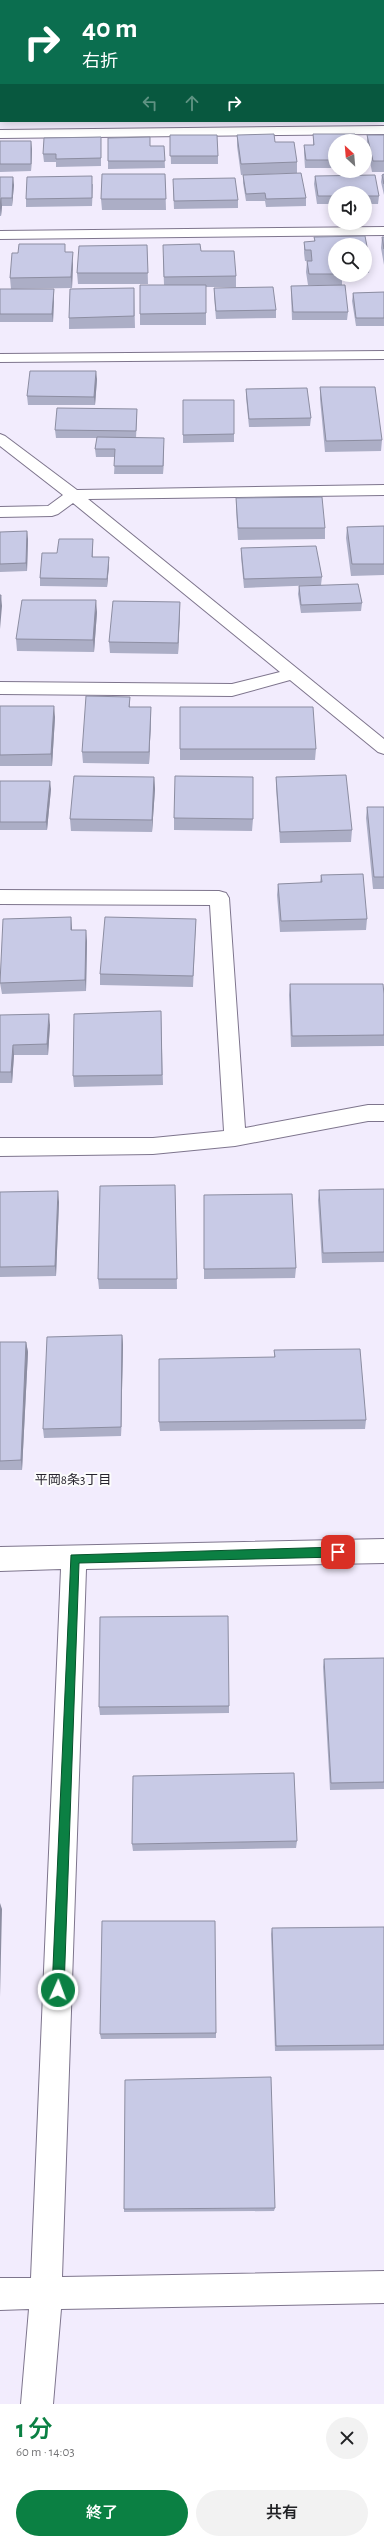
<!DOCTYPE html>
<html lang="ja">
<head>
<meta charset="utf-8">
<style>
	:root { --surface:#fff; --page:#f2f2f2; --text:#202124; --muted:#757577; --accent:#0b8043 }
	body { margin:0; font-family:"Alegreya Sans","Noto Sans JP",sans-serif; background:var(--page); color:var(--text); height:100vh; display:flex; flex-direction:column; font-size:15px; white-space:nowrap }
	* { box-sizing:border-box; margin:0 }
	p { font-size:13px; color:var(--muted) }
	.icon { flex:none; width:22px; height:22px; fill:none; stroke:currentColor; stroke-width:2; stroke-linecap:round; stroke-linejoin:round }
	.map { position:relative; height:2404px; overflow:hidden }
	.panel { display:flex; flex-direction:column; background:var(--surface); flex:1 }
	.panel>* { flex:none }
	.guide { position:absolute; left:0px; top:0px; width:384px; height:122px; box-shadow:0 2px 10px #0003; background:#0b6e4f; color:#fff; overflow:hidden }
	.needle { width:26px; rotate:334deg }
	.tools { position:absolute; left:328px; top:134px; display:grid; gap:8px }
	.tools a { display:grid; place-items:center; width:44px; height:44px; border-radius:50%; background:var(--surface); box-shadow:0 2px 10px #0003; font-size:20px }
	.pin { position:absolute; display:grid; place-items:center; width:34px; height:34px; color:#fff; margin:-17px; border-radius:8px; box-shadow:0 2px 6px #0006 }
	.me { position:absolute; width:44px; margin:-22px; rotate:2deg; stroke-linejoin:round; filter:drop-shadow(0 0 3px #0008) }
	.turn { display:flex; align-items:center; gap:14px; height:84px; padding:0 16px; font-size:18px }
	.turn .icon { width:52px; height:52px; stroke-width:2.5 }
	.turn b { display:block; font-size:28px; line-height:34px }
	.lanes { display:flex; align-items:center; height:38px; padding:0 16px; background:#0003; justify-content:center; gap:20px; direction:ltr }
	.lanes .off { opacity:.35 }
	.round { display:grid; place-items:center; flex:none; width:42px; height:42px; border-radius:21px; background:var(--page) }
	.overview { display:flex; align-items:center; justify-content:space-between; height:68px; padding:0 16px }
	h1 { font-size:24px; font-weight:600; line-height:30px; color:var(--accent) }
	.button { display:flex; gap:8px; margin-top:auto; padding:8px 16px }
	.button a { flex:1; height:46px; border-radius:24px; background:var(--accent); color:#fff; font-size:16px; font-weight:600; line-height:46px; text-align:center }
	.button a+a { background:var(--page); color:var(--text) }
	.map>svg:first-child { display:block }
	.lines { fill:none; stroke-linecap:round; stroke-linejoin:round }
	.street-casing { stroke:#7e758d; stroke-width:2 }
	.street { fill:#fff; fill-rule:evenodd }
	.wall { fill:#acaec6 }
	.shaded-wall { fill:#8c8da1 }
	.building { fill:#c8cae6; stroke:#8c8da1 }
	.route { fill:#0b8043; stroke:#07532c }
	.labels { text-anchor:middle; stroke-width:4; stroke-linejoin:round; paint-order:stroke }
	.neighbourhood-label { font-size:13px; fill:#26232d; stroke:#fcfcfc }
</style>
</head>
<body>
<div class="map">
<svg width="384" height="2404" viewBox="0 0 384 2404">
	<rect width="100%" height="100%" fill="#f2ecfd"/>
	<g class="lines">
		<g class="street-casing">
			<path id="street" d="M0,40H1V46H0Z
				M383,48H384V54H383Z
				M384,126V134L0,138V130Z
				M384,227V235L0,239V231Z
				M384,351V359L0,362V354Z
				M0,434L5,436L77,490L384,485V495L88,499L384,739V754L378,752L290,680L232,696L0,694V682L232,684L280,672L73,503L58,514L52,516L0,517V507L48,506L63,495L0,446Z
				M0,890L219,891L226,893L229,898L245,1128L368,1105H384V1121H368L235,1146L153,1154L0,1156V1138H153L224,1131L210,905L0,904Z
				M384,1539V1563L86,1569L62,2277L384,2271V2303L61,2309L53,2404H21L29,2309L0,2310V2278H31L61,1569L0,1571V1547Z"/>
		</g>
		<use href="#street" class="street"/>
	</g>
	<path class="wall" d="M0,0L1,1V29H0Z
		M383,4H384V27H383Z
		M0,78H1V112H0Z
		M313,134L335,141V168H305L304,153V145H313Z
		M170,135L218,156V164H171Z
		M237,135L275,142L297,162V173L241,175L237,146Z
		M367,135H384V172H372L367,146Z
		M101,137V166L56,167V162H44L43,154Z
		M0,141L32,149L31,171L0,172Z
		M150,146H164L165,168L108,169V161Z
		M165,174L166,210H102L101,199Z
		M384,174V195L381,182L382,175Z
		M243,175L306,198V206L266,207L265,201H246L243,183Z
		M315,176L379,196L378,204H365V193H335V204H317L314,184Z
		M0,177L14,185L12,206H2L1,216H0Z
		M93,184L92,206L26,207V199Z
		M173,187L238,200V208L174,209Z
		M365,236L370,262L369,273H365V245H335V275H342V285H308L306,272L307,261H305L304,253V242H314V237Z
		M382,237H384V265L381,248Z
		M147,245L148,284H78L77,273Z
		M201,251L236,276V287H206V325H140V314L164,285L163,256Z
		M66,252L73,263L72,288L11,289L10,278Z
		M291,286L348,312L347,320H292L291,294Z
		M134,288L135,328L69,329V318Z
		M214,288L276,310V318L216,319L214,296Z
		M0,289H54V297L53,322H0Z
		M384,292V326H356L352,301L353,293Z
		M97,379L95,405H28L27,396Z
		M320,387L382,440L381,451L325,452L320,399Z
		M246,389L311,418L310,426L249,427L246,397Z
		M183,400L234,434V442L183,443Z
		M137,409V417L136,438L164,446L163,474H114L115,457H96L95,449L97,438H56L55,430Z
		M236,498L325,528V539L238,540L236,509Z
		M384,526V575L351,576L346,538L347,527Z
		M0,532L28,539L27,571L0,572Z
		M93,539V557L109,565L107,587L40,586V578L57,553Z
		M241,548L322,577L321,585L362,603L361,611L301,613L298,594L299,586L320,585L244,588L241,557Z
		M180,602L178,654L110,653L109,642Z
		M97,612L94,652L17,651L16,639Z
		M130,697V707H151V719L149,764L83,763L82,752Z
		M0,706L55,717L52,766H0Z
		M180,707L316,749L315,760H180Z
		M154,777L155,789L152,832L71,831L70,819Z
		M276,777L352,830L351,842L280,843L276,788Z
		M0,781L51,789L47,830H0Z
		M367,807H384V889H373L366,818Z
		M174,818L253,819L252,831L174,830Z
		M321,875L367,919L366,930L280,932L277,895L278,884L320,883Z
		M196,919L193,987L100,985V974Z
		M87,941L86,991L2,994L0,983Z
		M290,984L384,994V1046L291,1047L289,995Z
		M161,1011L163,1085L74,1087L73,1076Z
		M0,1015L50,1025L48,1055H14L12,1083H0Z
		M175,1185L177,1289H99L98,1279Z
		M384,1189V1262L322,1263L318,1200L319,1190Z
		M0,1192L59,1202L56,1276L0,1277Z
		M204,1195L296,1268L295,1278L204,1279Z
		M122,1335L123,1345L121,1436L44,1438L43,1429Z
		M0,1342H26L28,1352L22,1470H0Z
		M274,1350L366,1420L365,1429L160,1431L159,1422L274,1357Z
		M384,1658V1789L330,1790L323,1667L324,1659Z
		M229,1706V1713L100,1715L99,1707Z
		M297,1841L296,1848L133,1851L132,1844Z
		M384,1927V2050L275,2051L271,1934L272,1928Z
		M216,2033V2038L101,2039L100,2034Z
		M275,2208L274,2211L124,2212V2209Z"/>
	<path class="shaded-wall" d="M31,141L32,149L31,171Z
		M13,177L14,185L12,206V198Z
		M1,198L2,206L1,216L0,208Z
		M73,252V263L72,288L71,277Z
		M54,289V297L53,322L52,314Z
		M96,371L97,379L95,405L94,397Z
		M164,438V446L163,474V466Z
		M27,531L28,539L27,571L26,563Z
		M109,557V565L107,587V579Z
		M1,595L2,606L0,629V605Z
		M96,600L97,612L94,652L93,640Z
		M180,602V614L178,654V643Z
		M54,706L55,717L52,766L51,754Z
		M151,707V719L149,764V752Z
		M154,777L155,789L152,832V820Z
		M50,781L51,789L47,830L46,822Z
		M71,917L72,928V941L71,930Z
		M86,930L87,941L86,991L85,980Z
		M49,1014L50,1025L48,1055L47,1044Z
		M13,1045L14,1055L12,1083L11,1072Z
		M58,1191L59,1202L56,1276L55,1266Z
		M122,1335L123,1345L121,1436V1427Z
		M26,1342L28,1352L22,1470L21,1460Z
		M0,1903L2,1909L0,1997Z"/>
	<path class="building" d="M0,0H15V1H1V10H0Z
		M228,0L253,1H228Z
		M383,4H384V20H383Z
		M0,11H1V21H0Z
		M0,78H1V101H0Z
		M274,134L275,142H294L297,162L241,164L237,135Z
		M313,134H355L356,141H335V160H306L304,145H314Z
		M170,135H217L218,156H170Z
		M367,135H384V161H373Z
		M101,137V158L56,159V154H43L44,138Z
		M150,137V146H164L165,161H108V138Z
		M0,141H31V164H0Z
		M301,173L306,198L266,199L265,193L246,194L243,175Z
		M102,174H165L166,199H101Z
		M384,174V184L382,175Z
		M375,175L379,196H365V193H335V196H318L315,176Z
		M92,176V198L26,199L27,177Z
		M0,177H13L12,198H1L0,208Z
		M235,178L238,200L174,201L173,179Z
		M365,236L370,262H365V245H335V274H309L307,261H312L311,250H305L304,242L315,241L314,237Z
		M382,237H384V249Z
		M19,244H65V252H73L71,277L10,278L12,253H18Z
		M200,244L201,251H234L236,276L164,277L163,245Z
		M147,245L148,273H77L79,246Z
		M140,285H206V313L140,314Z
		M345,285L348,312H293L291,286Z
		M273,287L276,310L216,311L214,288Z
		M134,288V316L69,318L70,289Z
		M0,289H54L52,314H0Z
		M384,292V318H356L353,293Z
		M30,371H96L94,397L27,396Z
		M320,387H375L382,440L326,441Z
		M307,388L311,418L249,419L246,389Z
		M183,400H234V434L183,435Z
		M57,408L137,409L136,431L55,430Z
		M97,437L164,438L163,466H114L115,449H95Z
		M322,497L325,528H238L236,498Z
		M384,526V564H352L347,527Z
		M27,531L26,563L0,564V532Z
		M59,539H93L92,557H109L107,579L40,578L42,553H57Z
		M316,546L322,577L244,579L241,548Z
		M358,584L362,603L301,605L299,586Z
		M0,595H1L0,605Z
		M22,600H96L93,640L16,639Z
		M113,601L180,602L178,643L109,642Z
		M86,696L130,697L129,707H151L149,752H82Z
		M0,706H54L51,754L0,755Z
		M180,707H313L316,749H180Z
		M346,775L352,830L280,832L276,777Z
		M74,776L154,777L152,820L70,819Z
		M175,776L253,777V819L174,818Z
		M0,781H50L46,822H0Z
		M367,807H384V877H374Z
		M363,874L367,919L281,921L278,884L322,882L321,875Z
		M71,917V930H86L85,980L0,983L3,919Z
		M105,917L196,919L193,976L100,974Z
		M290,984H383L384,994V1035L292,1036Z
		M161,1011L162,1075L73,1076L74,1014Z
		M49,1014L47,1044L13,1045L11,1072H0V1015Z
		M175,1185L177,1279H98L100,1186Z
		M384,1189V1252L323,1253L319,1190Z
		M58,1191L55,1266L0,1267V1192Z
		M292,1194L296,1268L204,1269V1195Z
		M122,1335L121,1427L43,1429L47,1337Z
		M0,1342H26L21,1460L0,1461Z
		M360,1349L366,1420L159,1422V1359L275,1357L274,1350Z
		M228,1616L229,1706L99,1707L100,1617Z
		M384,1658V1782L331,1783L324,1659Z
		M294,1773L297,1841L132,1844L133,1776Z
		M102,1921H215L216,2033L100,2034Z
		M384,1927V2045L276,2046L272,1928Z
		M271,2077L275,2208L124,2209L125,2080Z"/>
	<path class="route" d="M338,1547L343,1552L338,1557L79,1563L64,1990L58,1996L54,1994L52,1990L71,1555Z"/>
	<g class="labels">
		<g class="neighbourhood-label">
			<text x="73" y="1484">平岡8条3丁目</text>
		</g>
	</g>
</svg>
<div class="tools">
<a><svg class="needle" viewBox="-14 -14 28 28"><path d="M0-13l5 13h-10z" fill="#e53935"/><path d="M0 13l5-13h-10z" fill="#757577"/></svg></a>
<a><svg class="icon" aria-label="sound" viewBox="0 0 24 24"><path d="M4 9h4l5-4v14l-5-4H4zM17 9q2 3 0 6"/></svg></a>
<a><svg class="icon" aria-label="search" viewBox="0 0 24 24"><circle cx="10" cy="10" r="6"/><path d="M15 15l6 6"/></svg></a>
</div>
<div class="pin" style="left:338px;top:1552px;background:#d93025"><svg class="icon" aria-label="arrive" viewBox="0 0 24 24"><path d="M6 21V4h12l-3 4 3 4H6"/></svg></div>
<svg class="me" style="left:58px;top:1990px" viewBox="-20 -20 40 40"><circle r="17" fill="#0b8043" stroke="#fff" stroke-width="3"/><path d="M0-11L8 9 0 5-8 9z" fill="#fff"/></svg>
<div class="guide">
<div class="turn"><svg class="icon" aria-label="right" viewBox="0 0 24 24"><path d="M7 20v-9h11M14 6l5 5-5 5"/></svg><div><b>40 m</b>右折</div></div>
<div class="lanes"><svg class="icon off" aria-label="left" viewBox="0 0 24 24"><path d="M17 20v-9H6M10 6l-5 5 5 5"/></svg><svg class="icon off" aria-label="ahead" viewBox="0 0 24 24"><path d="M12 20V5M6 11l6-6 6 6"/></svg><svg class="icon" aria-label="right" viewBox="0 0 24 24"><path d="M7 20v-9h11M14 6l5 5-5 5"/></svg></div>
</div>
</div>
<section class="panel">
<div class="overview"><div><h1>1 分</h1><p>60 m · 14:03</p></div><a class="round"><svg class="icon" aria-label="close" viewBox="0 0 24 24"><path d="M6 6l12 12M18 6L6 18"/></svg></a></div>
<div class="button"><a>終了</a><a>共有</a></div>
</section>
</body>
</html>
